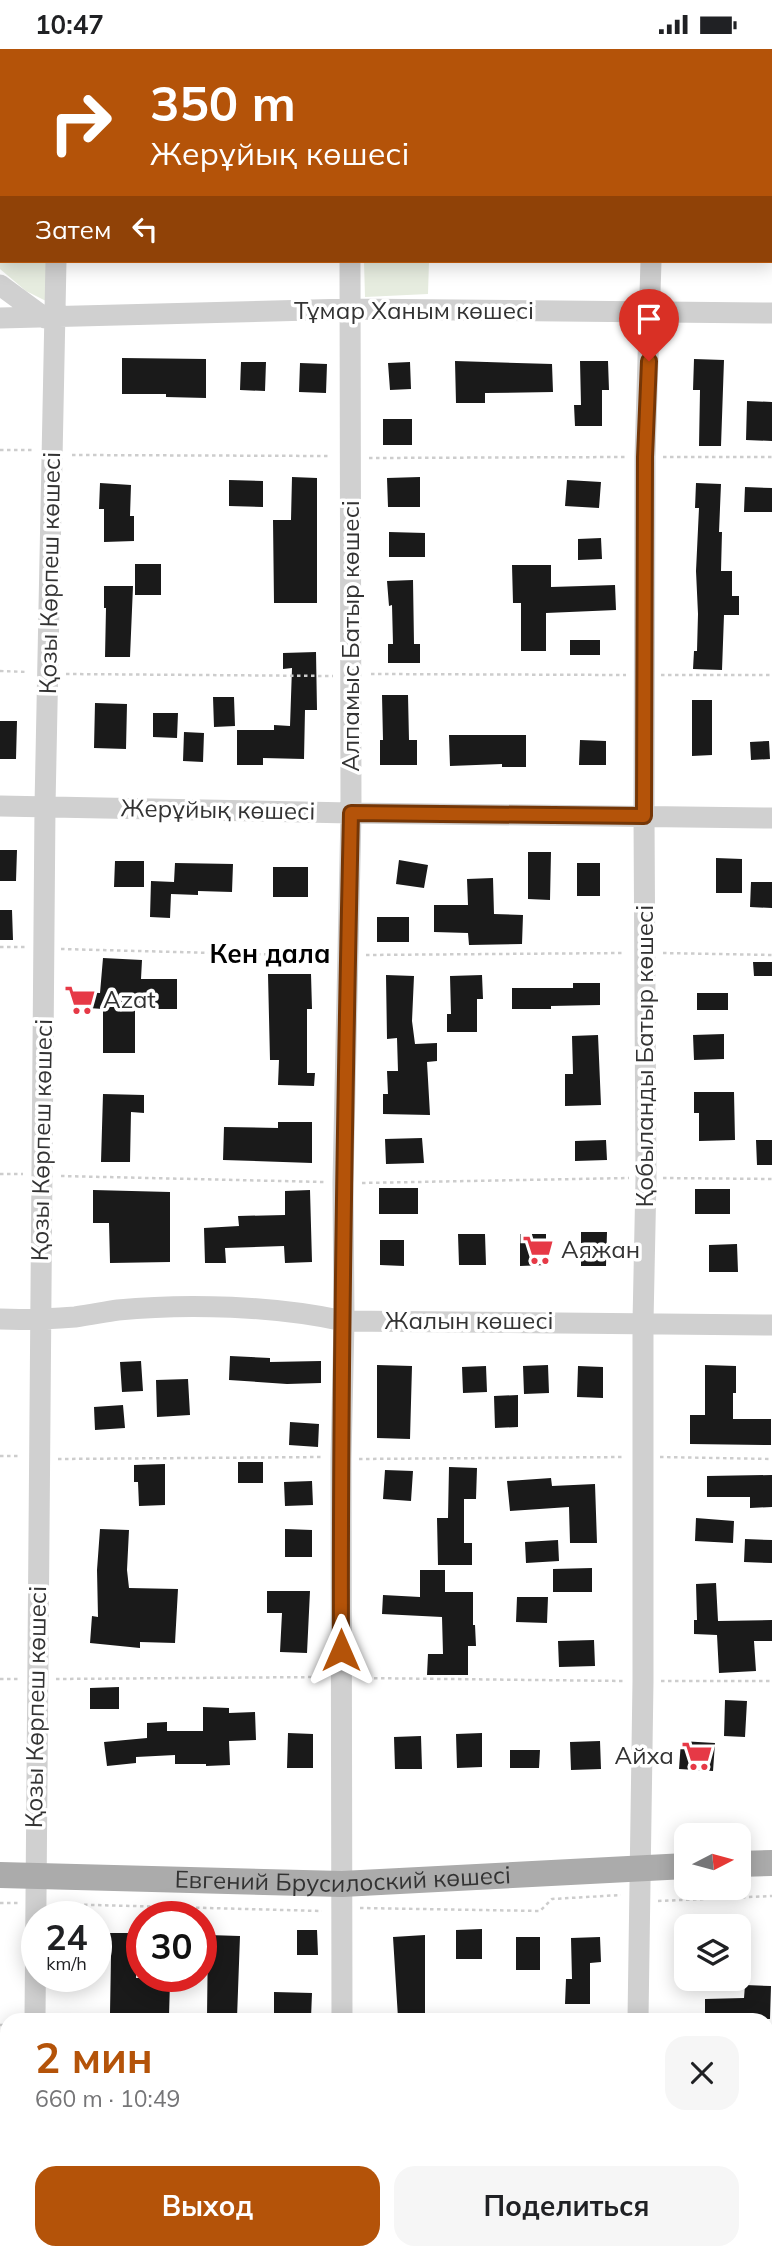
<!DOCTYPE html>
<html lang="ru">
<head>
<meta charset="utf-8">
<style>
	:root { --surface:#fff; --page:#f6f6f6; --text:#202124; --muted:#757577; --accent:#b45309 }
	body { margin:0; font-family:Mulish,sans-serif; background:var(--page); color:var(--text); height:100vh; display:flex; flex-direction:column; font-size:26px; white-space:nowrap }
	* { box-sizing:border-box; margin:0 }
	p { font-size:23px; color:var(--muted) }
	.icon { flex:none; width:38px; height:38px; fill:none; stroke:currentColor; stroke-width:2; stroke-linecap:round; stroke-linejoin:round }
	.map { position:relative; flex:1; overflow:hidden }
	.drawer { position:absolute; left:0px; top:1964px; width:774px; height:247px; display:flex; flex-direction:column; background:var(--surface); border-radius:21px 21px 0 0; box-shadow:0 4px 18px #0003 }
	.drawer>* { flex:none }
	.banner { position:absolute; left:0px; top:0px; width:774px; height:214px; box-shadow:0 4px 18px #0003; background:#b45309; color:#fff; overflow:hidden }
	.needle { width:46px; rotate:84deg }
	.tools { position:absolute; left:674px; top:1774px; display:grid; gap:14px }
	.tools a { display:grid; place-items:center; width:77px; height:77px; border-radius:14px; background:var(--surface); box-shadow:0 4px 18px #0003; font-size:35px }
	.speed { position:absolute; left:21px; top:1852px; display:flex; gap:14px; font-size:35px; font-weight:700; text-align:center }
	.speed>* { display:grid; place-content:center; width:91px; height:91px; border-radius:50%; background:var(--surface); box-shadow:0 4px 18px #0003; line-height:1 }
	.speed small { font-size:18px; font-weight:400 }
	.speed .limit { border:10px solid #d22; background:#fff; color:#111 }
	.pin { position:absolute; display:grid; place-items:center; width:60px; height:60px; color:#fff; margin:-72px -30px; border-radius:50% 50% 50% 0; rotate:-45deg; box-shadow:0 0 7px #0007 }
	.pin .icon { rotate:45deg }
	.me { position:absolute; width:77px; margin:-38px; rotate:0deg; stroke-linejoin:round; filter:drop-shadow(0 0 5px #0008) }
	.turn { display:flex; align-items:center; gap:24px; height:147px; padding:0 35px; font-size:32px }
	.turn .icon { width:91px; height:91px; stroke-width:2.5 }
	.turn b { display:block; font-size:49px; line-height:60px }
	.then { display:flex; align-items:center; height:66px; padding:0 35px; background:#0003; gap:14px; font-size:26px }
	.round { display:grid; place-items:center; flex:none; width:74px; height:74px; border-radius:21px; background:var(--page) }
	.summary { display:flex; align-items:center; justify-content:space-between; height:119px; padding:0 35px }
	h1 { font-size:42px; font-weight:700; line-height:52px; color:var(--accent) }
	.cta { display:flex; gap:14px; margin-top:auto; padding:14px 35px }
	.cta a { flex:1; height:80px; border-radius:21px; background:var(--accent); color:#fff; font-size:28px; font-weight:700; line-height:80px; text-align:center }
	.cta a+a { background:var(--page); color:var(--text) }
	.status { display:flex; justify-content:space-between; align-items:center; height:49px; padding:0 35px; background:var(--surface); direction:ltr }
	.status svg { height:19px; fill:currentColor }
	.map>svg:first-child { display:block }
	.green { fill:#e6ecdf }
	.building { fill:#1a1a1a }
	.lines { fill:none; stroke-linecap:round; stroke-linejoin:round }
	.path { stroke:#cdcdcd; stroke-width:2.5; stroke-dasharray:3.5 3.5; stroke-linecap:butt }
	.minor { stroke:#d0d0d0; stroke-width:21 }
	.major { stroke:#ababab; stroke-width:26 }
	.route-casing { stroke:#753606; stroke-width:18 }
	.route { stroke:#b45309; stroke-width:12 }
	.labels { text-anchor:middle; stroke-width:7; stroke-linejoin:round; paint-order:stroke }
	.street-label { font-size:24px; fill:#333; stroke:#fff }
	.poi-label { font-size:24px; fill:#333; stroke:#fff; text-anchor:start }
	.neighbourhood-label { font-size:26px; font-weight:bold; fill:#000; stroke:#fff }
</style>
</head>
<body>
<div class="status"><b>10:47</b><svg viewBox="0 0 49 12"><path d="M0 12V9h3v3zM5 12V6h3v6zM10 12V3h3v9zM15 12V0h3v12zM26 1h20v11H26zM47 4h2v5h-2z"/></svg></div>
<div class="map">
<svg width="772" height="2210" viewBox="0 0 772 2210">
	<rect width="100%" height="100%" fill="#fff"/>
	<path class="green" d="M0,0H151L146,2H2V29H0Z
		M0,48H2V212H47L46,252L26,242L0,220Z
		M364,212H429L428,245L365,248Z"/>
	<path class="building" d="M122,309L206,310V349L166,348V345H122Z
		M694,310L724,311L721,397H699L700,341H693Z
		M455,312L552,315L553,343L485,344V354H456Z
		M580,312H608L609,341H602V377H575L574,356H581Z
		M241,313H266L265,342L240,341Z
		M410,313L411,340L390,341L388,314Z
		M300,314L327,315L326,344L299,343Z
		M747,352L772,353V392L746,391Z
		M383,370H412V396H383Z
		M292,428L317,429V554H274L273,471H291Z
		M420,428V458H388L387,429Z
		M229,431L263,432V458L229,457Z
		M567,431L601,433L599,459L565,457Z
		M100,434L131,436L130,467H134V492L104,493V460H99Z
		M696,434L721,435L719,483H722L721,522H732V547H739V566H724L722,621L693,620L694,602H697L698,565L696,522L699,459H695Z
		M745,438L772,439V463H744Z
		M389,483L425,484V508H389Z
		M601,489L602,510L578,511V490Z
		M135,515H161V546H135Z
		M512,516H551V538L615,536L616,561L546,564V602H521V554H513Z
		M413,531L414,595H420V614H388V595H393L392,556L389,557L387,532Z
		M104,537H133L130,608H105L106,559H104Z
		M570,591H600V606H570Z
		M316,603L317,661H305L304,710L263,709V716H237V681H274V676L290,677L292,619L283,620V604Z
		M382,646H408L409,691H417V716H380V691H383Z
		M213,648H234L235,677L214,678Z
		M692,651H712V706L692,707Z
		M95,654L127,655L126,700L94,699Z
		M153,664H178L177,689L153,688Z
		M0,672H17L16,710H0Z
		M184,683L204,684L203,713L183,712Z
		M449,686H526V718H502V715L450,717Z
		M580,691L606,692V716H579Z
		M769,692L770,710L751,711L750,693Z
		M0,801H17L16,832H0Z
		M528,803H551L550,851L528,850Z
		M716,809L742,810V844H716Z
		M399,811L428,816L424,839L396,835Z
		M115,812H144V838H114Z
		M175,814L233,815L232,843L198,842V846L171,845L170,869L150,868L151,832L174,833Z
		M577,814H600V847H577Z
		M273,818H308V848H273Z
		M493,829L494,865L523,866L522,895L469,896L468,884L434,883V856H468L467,830Z
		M751,833H772V859L750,858Z
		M0,861H12L13,891H0Z
		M377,868H409V893H377Z
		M103,909L142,911L141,930H177V960H135V1004H103V960L74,958V943L100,944Z
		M753,913H772V927H754Z
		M268,925H311L312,960H307V1024H315L314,1037L278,1036L279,1011H270Z
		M386,926L414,927L412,972L415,995L437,994V1012L427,1013L430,1066L383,1065V1045H388L387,1022H398L397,989L387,990Z
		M482,926L483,950H477V983H447V965H451L450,927Z
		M573,934H600V956L551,957V960H512V939H573Z
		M697,944H728V961H697Z
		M724,985V1010L694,1011L693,986Z
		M598,986L601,1056L565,1057V1025H573L572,987Z
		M694,1043H734L735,1091L699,1092V1064H694Z
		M103,1045L144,1046V1064L131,1063L130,1113H101Z
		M278,1073H312V1114L223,1111L224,1078L278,1079Z
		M422,1089L424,1114L386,1115L385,1090Z
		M606,1091L607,1111L575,1112V1092Z
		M756,1091H772V1116H757Z
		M379,1139H418V1165H379Z
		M695,1140H730V1165H695Z
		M93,1141L170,1143V1213L110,1214L109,1174H93Z
		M310,1141L312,1213L285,1214L284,1197L225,1199L226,1214H205L204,1179L239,1177L238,1167L285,1166V1142Z
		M581,1183H607L606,1217H581Z
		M458,1185H485L486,1216H459Z
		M520,1185H546V1216L520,1217Z
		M380,1191H404V1217L380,1216Z
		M737,1195L738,1223H709V1196Z
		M230,1307L270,1309V1313L321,1312V1334L287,1335L229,1331Z
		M141,1312L143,1342L122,1343L120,1313Z
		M377,1316L412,1317L410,1390L377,1389Z
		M548,1316L549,1344L524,1345L523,1317Z
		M705,1316L736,1317V1344H733V1370H771V1396L690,1395V1366H705Z
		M486,1317L487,1343L463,1344L462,1318Z
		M578,1317L603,1318V1349L577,1348Z
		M188,1330L190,1366L157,1368L156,1331Z
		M518,1346V1378L495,1379L494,1347Z
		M123,1356L125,1379L95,1381L94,1358Z
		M290,1373L319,1375L318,1398L289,1396Z
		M238,1413H263V1434H238Z
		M165,1415V1456L139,1457L138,1433H134V1416Z
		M449,1418L477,1419L476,1450H464V1494H472V1516H438L437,1469H448Z
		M385,1421L413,1422L411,1452L383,1450Z
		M772,1426V1458L750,1459V1448H707V1427Z
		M551,1429L552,1437L595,1435L597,1494H570L569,1458L510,1462L507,1432Z
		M312,1432L313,1456L285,1457L284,1433Z
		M696,1469L734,1472L733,1494L695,1492Z
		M100,1480L129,1481L127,1521L129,1539L178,1540L175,1594L140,1593V1599L90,1594L92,1567L98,1568L97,1521Z
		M285,1480L312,1481V1508H285Z
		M745,1490L772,1491V1514L744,1513Z
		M558,1491L559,1512L526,1514L525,1493Z
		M592,1519V1543H553V1520Z
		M420,1521H445V1543H473V1576H475L476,1597H468V1626H427L428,1605H443L442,1568L382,1565L383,1546L420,1548Z
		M716,1534L718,1572L772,1571V1592H754L756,1622L719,1624L717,1586L694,1585V1571H697L696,1535Z
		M267,1542H310L307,1604L280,1603L282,1564H267Z
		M517,1548H548L547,1574L516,1573Z
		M594,1591L595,1617L559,1618L558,1592Z
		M119,1638V1660H90V1639Z
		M725,1651L747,1652L745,1688L724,1687Z
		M203,1658L229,1659V1664L255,1663L256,1691L229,1692L230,1716L206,1717V1715H175V1706L136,1708V1714L107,1717L104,1693L147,1689V1674L167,1673V1682H203Z
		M288,1684L313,1685V1719H287Z
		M482,1684V1718L457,1719L456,1685Z
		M421,1687L422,1720H395L394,1688Z
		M600,1692L601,1720L571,1721L570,1693Z
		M681,1692L715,1694L713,1722L679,1720Z
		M510,1701H540L539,1719H510Z
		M482,1880V1910H456V1881Z
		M297,1881H317L318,1906H297Z
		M107,1884H137L136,1929H143V1932L170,1933L169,1967L110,1964L111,1907H107Z
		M208,1886L240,1887L237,1969L207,1968Z
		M425,1886V1969H398L393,1888Z
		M516,1888H540V1921H516Z
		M600,1888L601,1913L590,1914V1955H565L566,1930H572L571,1889Z
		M745,1936L771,1937L770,1970H705V1950L744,1949Z
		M274,1943L312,1944L311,1969L274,1968Z"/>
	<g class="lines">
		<path class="path" d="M0,401H35
			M72,406L331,407
			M663,408H772
			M369,409L625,408
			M0,622L28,623
			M66,625L333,627
			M371,625L626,626
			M661,626H772
			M0,898H27
			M61,900L331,907
			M663,904L772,906
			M366,906L625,904
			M0,1125H23
			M61,1127L324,1133
			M663,1129L772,1130
			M362,1134L629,1129
			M0,1407H20
			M660,1408L772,1410
			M58,1410L324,1408
			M359,1410L625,1408
			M360,1629L623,1632
			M0,1630H21
			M56,1630L322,1628
			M661,1632H772
			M658,1852L772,1847
			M0,1854H18
			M56,1855L322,1862
			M360,1859L540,1862L552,1850L621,1846
			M0,1976H7
			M766,1982H772
			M0,2197H7
			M574,2203L618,2204
			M656,2204H772"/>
		<path class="minor" d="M652,0V2
			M183,2L187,0
			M303,2H340
			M474,2L479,0
			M0,41H2
			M0,236L45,269
			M0,269L350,260L772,264
			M0,757L351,764L772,769
			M0,1270C25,1271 50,1270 75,1268C90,1266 104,1263 118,1261C188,1254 275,1257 344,1272L772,1276
			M35,1970L45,757L56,212
			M342,1970L341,1410L344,1272L343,1134L351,764L350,212
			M638,1970L643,1632V1273L646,1129L644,767L645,408L651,212
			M34,2203V2210
			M342,2210V2203
			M637,2210V2203"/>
		<g class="major">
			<path d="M738,1815L772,1814"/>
			<path id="s1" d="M0,1826L342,1835L686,1817"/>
		</g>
	</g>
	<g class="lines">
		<g class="route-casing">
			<path id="route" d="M341,1601C340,1322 345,1043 351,764L644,767L645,408L649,312"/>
		</g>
		<use href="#route" class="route"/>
	</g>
	<defs>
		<g id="supermarket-bare" transform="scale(2.415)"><path d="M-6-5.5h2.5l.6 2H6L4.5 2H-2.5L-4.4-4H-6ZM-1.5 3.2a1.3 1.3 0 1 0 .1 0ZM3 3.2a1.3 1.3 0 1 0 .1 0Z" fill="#e63946" stroke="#fff" stroke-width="2.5" paint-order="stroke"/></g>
	</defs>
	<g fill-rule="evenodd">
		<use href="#supermarket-bare" x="80" y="951"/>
		<use href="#supermarket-bare" x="538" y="1201"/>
		<use href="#supermarket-bare" x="697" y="1707"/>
	</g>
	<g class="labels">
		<g class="street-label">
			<text x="414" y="270">Тұмар Ханым көшесі</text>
			<text transform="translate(50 524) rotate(-89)" y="8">Қозы Көрпеш көшесі</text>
			<text transform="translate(351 587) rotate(-90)" y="8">Алпамыс Батыр көшесі</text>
			<text transform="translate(218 761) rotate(1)" y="8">Жерұйық көшесі</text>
			<text transform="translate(645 1007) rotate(-90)" y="8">Қобыланды Батыр көшесі</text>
			<text transform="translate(42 1091) rotate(-89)" y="8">Қозы Көрпеш көшесі</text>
			<text x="469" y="1280">Жалын көшесі</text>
			<text transform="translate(36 1658) rotate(-89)" y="8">Қозы Көрпеш көшесі</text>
			<text dy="8" stroke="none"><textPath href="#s1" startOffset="343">Евгений Брусилоский көшесі</textPath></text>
		</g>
		<g class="poi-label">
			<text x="103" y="959">Azat</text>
			<text x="561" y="1209">Аяжан</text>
			<text x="674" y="1715" text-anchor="end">Айха</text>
		</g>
		<g class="neighbourhood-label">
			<text x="270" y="914">Кен дала</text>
		</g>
	</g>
</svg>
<div class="tools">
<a><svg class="needle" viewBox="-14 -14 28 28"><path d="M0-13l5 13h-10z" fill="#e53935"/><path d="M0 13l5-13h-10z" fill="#757577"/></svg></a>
<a><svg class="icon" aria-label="layers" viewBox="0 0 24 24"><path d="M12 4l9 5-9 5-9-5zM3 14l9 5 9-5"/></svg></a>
</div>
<div class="speed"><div>24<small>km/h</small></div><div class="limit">30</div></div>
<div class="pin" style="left:649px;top:312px;background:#d93025"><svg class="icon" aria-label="arrive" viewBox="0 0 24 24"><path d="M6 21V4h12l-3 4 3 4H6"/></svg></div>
<svg class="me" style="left:341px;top:1601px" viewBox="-20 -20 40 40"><path d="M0-17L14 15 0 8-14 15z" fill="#b45309" stroke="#fff" stroke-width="4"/></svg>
<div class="banner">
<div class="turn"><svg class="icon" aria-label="right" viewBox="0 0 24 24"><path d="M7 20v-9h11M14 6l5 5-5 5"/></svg><div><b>350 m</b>Жерұйық көшесі</div></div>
<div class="then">Затем<svg class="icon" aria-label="left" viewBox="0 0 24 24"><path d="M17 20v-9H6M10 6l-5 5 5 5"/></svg></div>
</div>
<section class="drawer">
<div class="summary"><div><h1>2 мин</h1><p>660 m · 10:49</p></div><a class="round"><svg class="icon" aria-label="close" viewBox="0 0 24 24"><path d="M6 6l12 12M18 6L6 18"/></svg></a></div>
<div class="cta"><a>Выход</a><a>Поделиться</a></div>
</section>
</div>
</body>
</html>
